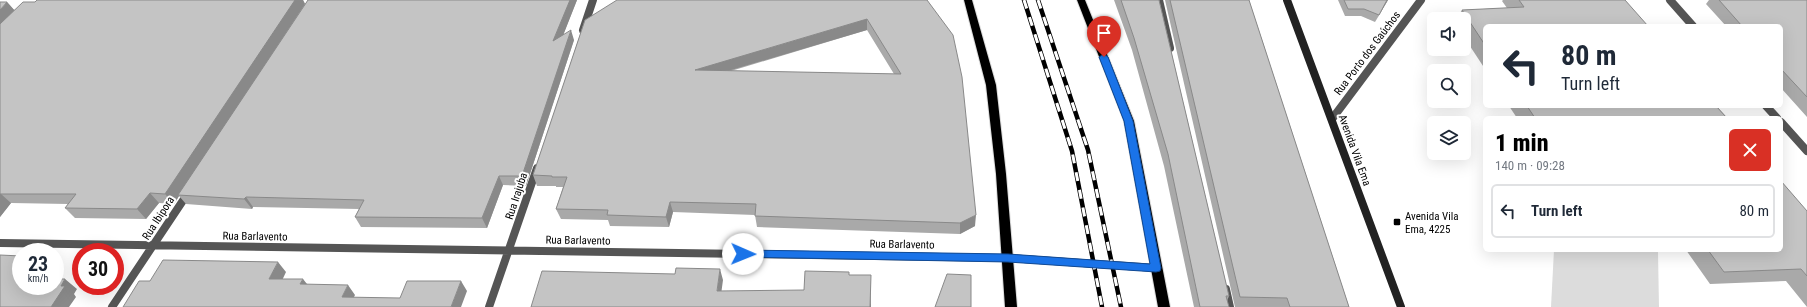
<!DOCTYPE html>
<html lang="en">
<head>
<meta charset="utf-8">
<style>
	:root { --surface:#fff; --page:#f6f6f7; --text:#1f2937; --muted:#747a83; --line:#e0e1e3; --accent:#000 }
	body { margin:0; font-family:"Roboto Condensed",sans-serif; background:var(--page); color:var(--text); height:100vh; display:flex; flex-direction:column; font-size:15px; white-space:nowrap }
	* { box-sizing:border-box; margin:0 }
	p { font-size:13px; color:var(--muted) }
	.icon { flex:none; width:22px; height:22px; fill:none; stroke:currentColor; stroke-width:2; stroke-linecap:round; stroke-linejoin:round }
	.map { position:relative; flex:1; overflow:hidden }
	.side { position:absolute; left:1483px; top:116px; width:300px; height:136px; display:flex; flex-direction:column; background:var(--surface); border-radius:6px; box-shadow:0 4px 16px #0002 }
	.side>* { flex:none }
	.guide { position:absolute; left:1483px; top:24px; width:300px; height:84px; border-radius:6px; box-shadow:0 4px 16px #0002; background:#fff; color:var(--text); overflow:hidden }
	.fabs { position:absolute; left:1427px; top:12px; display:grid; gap:8px }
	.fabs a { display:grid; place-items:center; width:44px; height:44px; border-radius:6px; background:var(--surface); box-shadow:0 4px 16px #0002; font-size:20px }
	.speed { position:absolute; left:12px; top:243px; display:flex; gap:8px; font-size:20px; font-weight:700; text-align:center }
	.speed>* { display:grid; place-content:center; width:52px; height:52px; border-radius:50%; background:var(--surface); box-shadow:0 4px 16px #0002; line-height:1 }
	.speed small { font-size:10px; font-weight:400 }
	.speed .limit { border:6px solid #d22; background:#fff; color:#111 }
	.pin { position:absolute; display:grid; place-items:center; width:34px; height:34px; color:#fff; margin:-41px -17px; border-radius:50% 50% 50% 0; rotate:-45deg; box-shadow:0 0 4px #0007 }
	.pin .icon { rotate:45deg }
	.me { position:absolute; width:44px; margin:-22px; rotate:91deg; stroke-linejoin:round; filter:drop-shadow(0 0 3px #0008) }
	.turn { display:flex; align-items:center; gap:14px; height:84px; padding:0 12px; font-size:18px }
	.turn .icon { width:52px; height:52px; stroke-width:2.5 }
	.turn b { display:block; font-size:28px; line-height:34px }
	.round { display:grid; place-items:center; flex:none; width:42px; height:42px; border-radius:6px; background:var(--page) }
	.headline { display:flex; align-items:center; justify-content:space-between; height:68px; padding:0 12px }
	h1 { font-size:24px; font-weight:800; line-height:30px; color:var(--accent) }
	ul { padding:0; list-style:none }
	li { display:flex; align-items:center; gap:12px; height:54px; margin:0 8px 6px; padding:0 4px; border:2px solid var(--line); border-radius:6px }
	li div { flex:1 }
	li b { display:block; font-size:15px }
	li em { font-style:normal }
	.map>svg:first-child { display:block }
	.green { fill:#dcdcdc }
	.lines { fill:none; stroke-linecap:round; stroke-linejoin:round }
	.primary-casing { stroke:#dbdbdb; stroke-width:2 }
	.minor { stroke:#555; stroke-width:8 }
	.secondary { stroke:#222; stroke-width:8 }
	.primary { fill:#000; fill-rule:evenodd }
	.rail-casing { stroke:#000; stroke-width:4.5 }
	.rail { stroke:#fff; stroke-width:3; stroke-dasharray:9; stroke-linecap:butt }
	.wall { fill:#a9a9a9; fill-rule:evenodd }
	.shaded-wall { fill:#898989 }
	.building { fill:#c4c4c4; stroke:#898989; fill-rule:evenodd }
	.route { fill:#1a73e8; stroke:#114b97 }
	.poi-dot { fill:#000; stroke:#fff; stroke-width:1.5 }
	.labels { text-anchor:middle; stroke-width:4; stroke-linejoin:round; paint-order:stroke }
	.street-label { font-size:11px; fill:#000; stroke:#fff }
	.poi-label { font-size:11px; fill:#000; stroke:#fff; text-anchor:start }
</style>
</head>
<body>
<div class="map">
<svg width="1807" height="307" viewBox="0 0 1807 307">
	<rect width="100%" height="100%" fill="#fff"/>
	<path class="green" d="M1554,250H1651L1658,252L1659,307H1551Z"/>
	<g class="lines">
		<g class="primary-casing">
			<path id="primary" d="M964,0H972L996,85L1006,174L1017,307H1005L996,174L986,85Z
				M1077,0H1085L1134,121L1170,307H1158L1124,121Z"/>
		</g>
		<path class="minor" d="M1159,0L1170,48
			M1670,0L1693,26
			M583,30L593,0
			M1766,106L1777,118
			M1332,119L1421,0
			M1781,122L1807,151
			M0,243L1008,258L1156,268
			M1226,289L1230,307
			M112,307L188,193
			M489,307L537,168"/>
		<path class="secondary" d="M1287,0L1401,307"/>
		<use href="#primary" class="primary"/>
		<g class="rail-casing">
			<path id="rail" d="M1024,0L1072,151L1102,307
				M1038,0L1088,150L1121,307"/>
		</g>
		<use href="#rail" class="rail"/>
	</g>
	<path class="wall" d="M37,0H303L305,4L252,84L308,0H577L563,35L574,40L526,186L503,185L487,228L361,227L355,217L359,209L253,207L252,209L186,204L179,196L174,204L159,203L146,219L75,218L65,208L68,204L11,203L0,217L7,2L14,10L35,2Z
		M927,0L975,226L960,234L757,227L755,215L673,212L669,227L610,226L608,220L561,219L556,209L563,187H556V186H537L533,175L585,20ZM867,30L894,74L731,71Z
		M1114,0H1159L1229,296L1227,301L1229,307H1194L1164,166L1132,50Z
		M1165,0H1249L1349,307H1235Z
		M1338,0H1388L1375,22L1361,16H1345Z
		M1503,0H1625L1485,26V69L1464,37V19H1456L1462,10L1507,8L1502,1Z
		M1709,0H1807V117L1781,88V26H1726L1706,4Z
		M1509,106H1716L1727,118H1517Z
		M1807,211V307L1786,281L1710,284L1686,250H1781Z"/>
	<path class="shaded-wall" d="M291,0H303L305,4L179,195H178L179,196L174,204L165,194Z
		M570,0H577L557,51L553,41Z
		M1387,0H1388L1375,22L1379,15Z
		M7,2L16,12L0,29V10Z
		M867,19V30L697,80L695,70Z
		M571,30L574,40L526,186L522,176Z
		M499,176L503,185L487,228L482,218Z
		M150,193L159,203L146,219L137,209Z
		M0,194H1L11,203L0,217Z
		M246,197L253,207L252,209L244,199Z
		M670,202L673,212L669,227L666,217Z
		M976,215L975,226L960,234V223Z
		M55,260L62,267L55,277Z
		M278,262L286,272L278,289L269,279Z
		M720,269L723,280L720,302L717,291Z
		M871,275V307H870Z
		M65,279L77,289L74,294L76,297L69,307H51L61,286Z
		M303,279L311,289L300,284Z
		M461,281L467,291L461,307H451Z
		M348,285L355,295L349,307L342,297Z"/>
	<path class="building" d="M37,0H295L165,194L150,193L137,209L65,208L76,194H0V24L23,2H35Z
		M308,0H570L553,41L571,30L522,176H499L482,218L355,217L364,200L246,197L244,199L178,195Z
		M617,0H927L953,35L962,77L976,215L960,223L755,216L756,204L670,202L666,217L607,215L608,210L556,209L567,177H552V176L533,175L585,20ZM867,19L901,74L695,70Z
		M1121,0H1159L1229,296H1226L1229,307H1200L1168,154L1134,38Z
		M1170,0H1249L1349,307H1290L1287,298L1240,297Z
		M1344,0H1387L1379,15L1364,9H1348Z
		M1519,0H1625L1648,26H1485V45L1462,10L1524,7Z
		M1719,0H1807V97L1781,69V26H1742Z
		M0,2H7L0,10Z
		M1527,106H1716L1727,118H1535Z
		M1781,181L1807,211V276L1801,269L1724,272L1708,250H1781Z
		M0,255L21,256V286H55V279H65L61,286H65L51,307H0Z
		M163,260L278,262L269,279H303L300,284L348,285L342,297L400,298L407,281H461L451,307H123L139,281H150Z
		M676,268L720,269L717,291L804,290L805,271L849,272V275H871L870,307H531L542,271L675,274Z
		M947,274L971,275V307H935Z"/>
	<path class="route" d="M1104,54L1108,57L1133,121L1161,268L1160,271L1156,272L1008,262L740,257L738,254L740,251L743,250L1008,254L1150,264L1124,121L1099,57Z"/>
	<rect class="poi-dot" x="1393" y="218" width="8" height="8" rx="2"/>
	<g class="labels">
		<g class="street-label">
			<text transform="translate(1367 53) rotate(-53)" y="4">Rua Porto dos Gaúchos</text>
			<text transform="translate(1355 150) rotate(70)" y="4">Avenida Vila Ema</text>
			<text transform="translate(516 196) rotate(-72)" y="4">Rua Irajuba</text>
			<text transform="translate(158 218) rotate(-57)" y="4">Rua Ibipora</text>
			<text transform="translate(255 236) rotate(1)" y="4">Rua Barlavento</text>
			<text transform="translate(578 240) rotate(1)" y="4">Rua Barlavento</text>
			<text transform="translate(902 244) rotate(1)" y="4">Rua Barlavento</text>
		</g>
		<g class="poi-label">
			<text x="1405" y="220">Avenida Vila<tspan x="1405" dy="13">Ema, 4225</tspan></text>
		</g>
	</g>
</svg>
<div class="fabs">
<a><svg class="icon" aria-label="sound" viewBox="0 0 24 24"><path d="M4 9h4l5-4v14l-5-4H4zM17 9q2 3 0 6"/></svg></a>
<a><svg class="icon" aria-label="search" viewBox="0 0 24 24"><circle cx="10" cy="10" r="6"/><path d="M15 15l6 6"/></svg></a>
<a><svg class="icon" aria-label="layers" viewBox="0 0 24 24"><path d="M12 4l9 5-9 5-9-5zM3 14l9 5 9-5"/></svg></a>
</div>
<div class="speed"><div>23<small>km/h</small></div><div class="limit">30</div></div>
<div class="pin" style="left:1104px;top:57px;background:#d93025"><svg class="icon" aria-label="arrive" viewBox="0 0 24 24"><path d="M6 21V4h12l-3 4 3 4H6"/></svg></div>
<svg class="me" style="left:743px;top:254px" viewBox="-20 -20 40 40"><circle r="19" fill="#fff"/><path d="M0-13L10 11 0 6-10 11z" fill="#1a73e8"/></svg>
<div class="guide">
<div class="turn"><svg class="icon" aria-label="left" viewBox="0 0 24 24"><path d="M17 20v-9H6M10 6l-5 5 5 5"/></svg><div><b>80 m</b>Turn left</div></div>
</div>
<section class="side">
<div class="headline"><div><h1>1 min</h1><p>140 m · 09:28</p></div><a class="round" style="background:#d93025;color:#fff"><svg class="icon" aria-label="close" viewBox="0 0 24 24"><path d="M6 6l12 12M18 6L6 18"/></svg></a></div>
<ul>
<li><svg class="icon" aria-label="left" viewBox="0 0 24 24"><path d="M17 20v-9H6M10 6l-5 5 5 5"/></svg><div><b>Turn left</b></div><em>80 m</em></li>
</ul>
</section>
</div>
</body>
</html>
